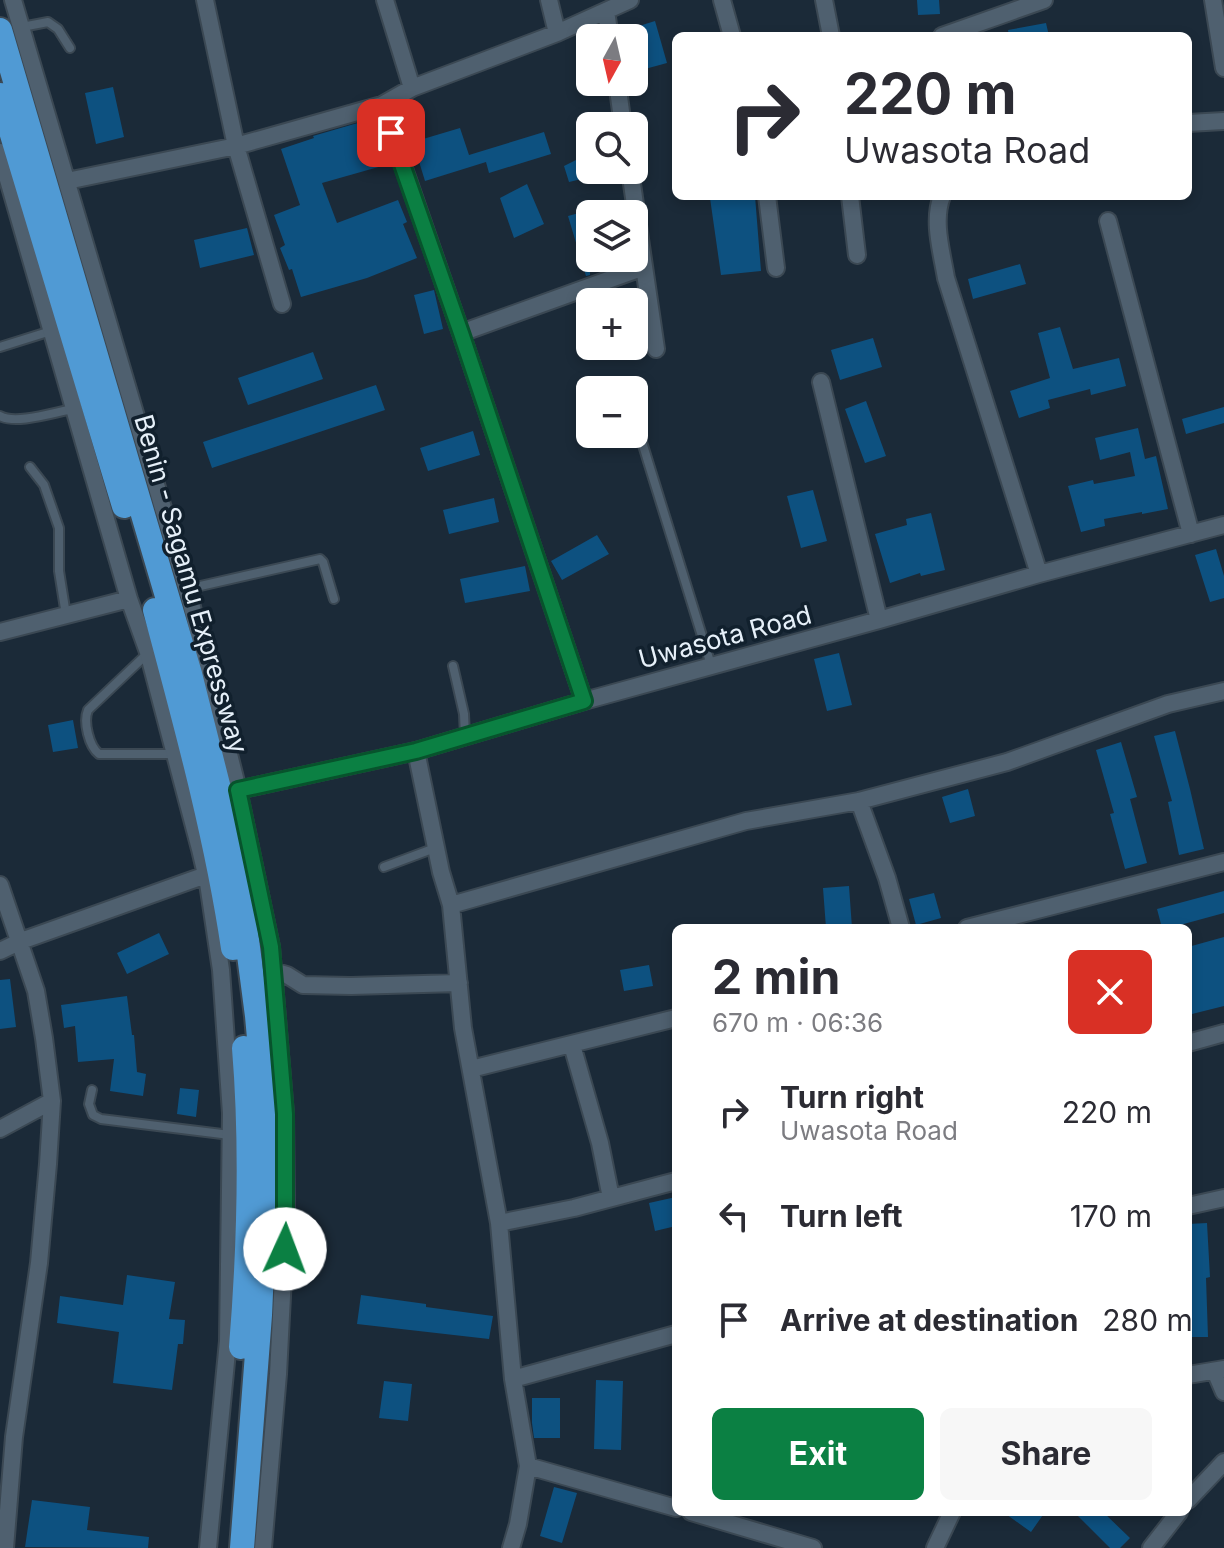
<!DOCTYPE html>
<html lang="en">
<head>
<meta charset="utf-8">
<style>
	:root { --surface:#fff; --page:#f7f7f7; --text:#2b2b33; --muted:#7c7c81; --accent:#0b8043 }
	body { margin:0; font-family:Inter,sans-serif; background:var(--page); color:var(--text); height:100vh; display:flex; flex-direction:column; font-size:30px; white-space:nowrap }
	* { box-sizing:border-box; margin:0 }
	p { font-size:26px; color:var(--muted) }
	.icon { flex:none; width:44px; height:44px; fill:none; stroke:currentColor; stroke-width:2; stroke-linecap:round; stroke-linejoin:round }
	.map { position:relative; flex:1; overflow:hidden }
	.drawer { position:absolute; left:672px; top:924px; width:520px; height:592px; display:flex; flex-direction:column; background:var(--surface); border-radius:12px; box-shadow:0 4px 12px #0003 }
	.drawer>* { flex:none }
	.top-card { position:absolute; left:672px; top:32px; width:520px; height:168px; border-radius:12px; box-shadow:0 4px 12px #0003; background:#fff; color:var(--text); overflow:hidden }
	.needle { width:52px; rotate:188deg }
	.tools { position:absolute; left:576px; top:24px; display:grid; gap:16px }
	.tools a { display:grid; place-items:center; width:72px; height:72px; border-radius:12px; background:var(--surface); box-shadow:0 4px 12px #0003; font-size:40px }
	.pin { position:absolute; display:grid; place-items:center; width:68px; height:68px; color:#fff; margin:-34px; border-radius:16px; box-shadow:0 4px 12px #0006 }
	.me { position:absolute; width:88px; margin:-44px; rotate:2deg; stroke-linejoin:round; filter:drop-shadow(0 0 6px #0008) }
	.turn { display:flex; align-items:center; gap:28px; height:168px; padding:0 40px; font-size:36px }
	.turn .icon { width:104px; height:104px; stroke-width:2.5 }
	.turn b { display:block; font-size:56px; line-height:68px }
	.round { display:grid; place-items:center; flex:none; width:84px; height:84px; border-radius:12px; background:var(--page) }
	.overview { display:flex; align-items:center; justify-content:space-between; height:136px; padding:0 40px }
	h1 { font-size:48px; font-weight:700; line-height:60px }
	.cta { display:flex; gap:16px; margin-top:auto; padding:16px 40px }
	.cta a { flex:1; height:92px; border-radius:12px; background:var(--accent); color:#fff; font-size:32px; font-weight:700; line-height:92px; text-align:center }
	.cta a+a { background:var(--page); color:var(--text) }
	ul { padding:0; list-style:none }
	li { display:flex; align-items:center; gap:24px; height:104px; padding:0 40px }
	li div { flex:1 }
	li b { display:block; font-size:30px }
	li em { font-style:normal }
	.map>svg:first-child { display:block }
	.building { fill:#0d5180 }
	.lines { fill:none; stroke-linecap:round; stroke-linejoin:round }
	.service-casing { stroke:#3b4853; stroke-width:12 }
	.minor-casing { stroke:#3b4853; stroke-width:20 }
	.trunk-casing { stroke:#3b4853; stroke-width:28 }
	.service { stroke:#4f606f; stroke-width:8 }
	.minor { stroke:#4f606f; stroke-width:16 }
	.trunk { stroke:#509ad4; stroke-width:24 }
	.route-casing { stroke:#07532c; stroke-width:20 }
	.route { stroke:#0b8043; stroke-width:14 }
	.labels { text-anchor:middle; stroke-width:7; stroke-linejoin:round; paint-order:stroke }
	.street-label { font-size:26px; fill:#e6f0f9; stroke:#11202d }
</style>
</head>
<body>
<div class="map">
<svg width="1224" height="1548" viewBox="0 0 1224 1548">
	<rect width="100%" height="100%" fill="#1b2a38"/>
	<path class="building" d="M917,0H939L940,14L918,15Z
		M655,21L667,63L634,72V38H621L620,32Z
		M1046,23L1049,36H1009L1008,30Z
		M113,87L124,137L96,144L85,93Z
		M368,120L382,166L322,183L337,223L398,200L407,222L403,224L417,258L367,278L301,297L292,269L289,270L280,248L285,245L274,215L300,205L281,149L314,138L313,136Z
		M460,128L469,155L544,132L551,154L489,173L486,162L425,181L413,142Z
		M590,153V177L569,182L564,166Z
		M527,184L544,224L514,238L500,198Z
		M732,196H755L761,271L721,275L710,198Z
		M619,202L623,214H590V275L586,276L568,216Z
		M247,228L254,255L200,268L194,240Z
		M1020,264L1026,284L973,299L968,279Z
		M434,290L443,329L424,334L414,295Z
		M1060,327L1073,369L1119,358L1126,386L1091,395L1090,389L1048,400L1050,408L1019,418L1010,391L1050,378L1038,333Z
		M873,338L882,367L840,380L831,350Z
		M313,352L323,379L248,405L238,378Z
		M376,385L385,410L212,468L203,442Z
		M866,401L886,456L865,463L845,409Z
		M1224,407V423L1186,434L1182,419Z
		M1138,428L1145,459L1156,456L1168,509L1142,514V512L1104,519L1105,526L1081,532L1068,486L1093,480L1094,484L1135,476L1130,452L1100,460L1095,438Z
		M473,431L480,455L428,471L420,448Z
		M813,490L827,541L801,548L787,496Z
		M494,498L499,522L449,534L443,510Z
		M931,513L945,570L921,576L920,573L890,583L875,534L907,525L906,519Z
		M597,535L609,554L562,580L551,561Z
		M1216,549L1224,576V598L1210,602L1195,555Z
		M525,566L530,591L465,603L460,579Z
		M839,653L852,705L827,711L814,659Z
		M73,720L78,748L53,752L48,725Z
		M1175,731L1190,789L1204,849L1179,855L1168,802L1172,801L1154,736Z
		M1121,742L1137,797L1130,799L1147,863L1125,869L1110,814L1114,813L1096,750Z
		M968,789L975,816L950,823L942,797Z
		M849,886L852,928H826L823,888Z
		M1224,891V913L1169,928H1162L1157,909Z
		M934,893L941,918L916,925L909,899Z
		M159,933L169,954L127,974L117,953Z
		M1224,937V1006L1188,1015V947Z
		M649,965L653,986L624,991L620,970Z
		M10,979L16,1027L0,1029V980Z
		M127,996L132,1035H134L137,1072L146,1074L143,1096L110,1091L114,1059L78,1062L75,1026L64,1028L61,1005Z
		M180,1088L199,1090L196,1117L177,1114Z
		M676,1197V1226L655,1231L649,1203Z
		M1207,1223L1210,1277L1206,1278L1208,1337H1188V1224Z
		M127,1275L175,1282L169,1319L185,1320L183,1344H178L172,1390L113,1383L119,1332L57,1323L60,1296L123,1305Z
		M361,1295L426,1304V1307L493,1316L489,1339L357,1324Z
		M596,1380L623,1381L621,1450L594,1449Z
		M384,1381L412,1384L408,1421L379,1418Z
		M532,1398H560V1438H534L532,1423Z
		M554,1487L577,1493L562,1543L540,1536Z
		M32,1500L90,1507L87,1530L149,1537L148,1548L25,1547Z
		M1003,1512H1045L1031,1532Z
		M1074,1512H1103L1130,1538L1120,1548H1110Z"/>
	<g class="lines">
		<g class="service-casing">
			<path id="service" d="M22,27L48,22L58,29L70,48
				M0,347L51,331
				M0,416C16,425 55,412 73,409
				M642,442L711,665
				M30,467L44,485L59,528V571L66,615
				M187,589L320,559L323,562L334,599
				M148,653L88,710C83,722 89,746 99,754H174
				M453,666L464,714L465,736
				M384,867L435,848
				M92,1090L89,1104L93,1115L101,1119L230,1135"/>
		</g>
		<g class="minor-casing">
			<path id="minor" d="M13,0L191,603L238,790L271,947L285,1114L286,1218L278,1374L263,1548
				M205,0L236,146L282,304
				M385,0L412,88
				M549,0L557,33
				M722,0L732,36
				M824,0L831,36
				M1213,0L1224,68
				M606,11L610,38
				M942,36L1044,0
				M617,82L623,126
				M382,105L461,333L584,701
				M1188,123L1224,121
				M0,152L129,599L148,652L200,849L208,883L221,970L231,1113L228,1341L208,1548
				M630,170L656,349
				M67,181L236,146L382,105L412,88L557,33L630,0
				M767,196L776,268
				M850,196L857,255
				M942,196C932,221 942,253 946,278L1039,574
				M1108,221L1191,534
				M461,333L644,267
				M821,382L879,620
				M0,632L129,599
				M416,751L441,872L451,905L463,1028L499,1223L513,1379L528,1466L518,1524L511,1548
				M238,790L416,751L584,701L879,620L1039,574L1224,525
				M859,801L887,878L901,928
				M0,885L36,991L44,1038L52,1101L48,1164L39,1263L14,1437L5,1548
				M451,905L746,821L859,801L1007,762L1168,704L1224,691
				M967,928L1224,862
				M0,951L21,941L206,875
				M273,971L287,975L303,985L351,986L459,983
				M1188,1043L1224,1033
				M572,1045L600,1143L611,1198
				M471,1069L676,1018
				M0,1129L52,1101
				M1188,1206L1224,1198
				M499,1223L574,1208L676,1181
				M1215,1371L1224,1392
				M1188,1375L1224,1369
				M513,1379L676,1334
				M528,1466L676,1508
				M1188,1500L1224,1462
				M691,1512L813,1548
				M935,1548L952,1512
				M1151,1548L1179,1512"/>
		</g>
		<g class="trunk-casing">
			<path id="trunk" d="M0,30L190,674L236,856L257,1016L268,1137L260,1315L242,1548
				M0,95L124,506
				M155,610C185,722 216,834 233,948
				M241,1347C249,1249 252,1146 244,1048"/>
		</g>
		<use href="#service" class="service"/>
		<use href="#minor" class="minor"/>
		<use href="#trunk" class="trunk"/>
	</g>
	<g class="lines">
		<g class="route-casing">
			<path id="route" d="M285,1249V1114L271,947L238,790L416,751L584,701L461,333L391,133"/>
		</g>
		<use href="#route" class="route"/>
	</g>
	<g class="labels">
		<g class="street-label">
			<text transform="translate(191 584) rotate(74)" y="9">Benin - Sagamu Expressway</text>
			<text transform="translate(725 637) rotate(-15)" y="9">Uwasota Road</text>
		</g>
	</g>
</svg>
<div class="tools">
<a><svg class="needle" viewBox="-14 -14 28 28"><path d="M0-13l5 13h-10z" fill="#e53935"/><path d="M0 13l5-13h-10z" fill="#7c7c81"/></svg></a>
<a><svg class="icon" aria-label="search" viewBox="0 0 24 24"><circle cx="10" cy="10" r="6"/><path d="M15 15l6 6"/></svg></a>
<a><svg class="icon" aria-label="layers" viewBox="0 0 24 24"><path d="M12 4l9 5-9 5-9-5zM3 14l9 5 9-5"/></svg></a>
<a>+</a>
<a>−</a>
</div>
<div class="pin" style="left:391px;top:133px;background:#d93025"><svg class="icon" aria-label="arrive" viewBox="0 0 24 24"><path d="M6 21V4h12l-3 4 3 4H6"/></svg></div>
<svg class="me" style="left:285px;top:1249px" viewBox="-20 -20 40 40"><circle r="19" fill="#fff"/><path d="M0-13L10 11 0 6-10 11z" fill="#0b8043"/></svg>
<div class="top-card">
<div class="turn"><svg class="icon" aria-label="right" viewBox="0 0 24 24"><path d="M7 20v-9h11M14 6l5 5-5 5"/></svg><div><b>220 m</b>Uwasota Road</div></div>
</div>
<section class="drawer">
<div class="overview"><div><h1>2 min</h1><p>670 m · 06:36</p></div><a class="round" style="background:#d93025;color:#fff"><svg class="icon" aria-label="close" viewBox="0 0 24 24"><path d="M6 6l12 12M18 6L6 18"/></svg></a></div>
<ul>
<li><svg class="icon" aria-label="right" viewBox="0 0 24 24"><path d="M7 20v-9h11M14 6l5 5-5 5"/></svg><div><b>Turn right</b><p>Uwasota Road</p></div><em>220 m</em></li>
<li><svg class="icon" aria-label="left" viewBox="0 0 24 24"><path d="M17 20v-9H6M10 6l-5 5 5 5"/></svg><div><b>Turn left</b></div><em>170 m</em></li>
<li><svg class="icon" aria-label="arrive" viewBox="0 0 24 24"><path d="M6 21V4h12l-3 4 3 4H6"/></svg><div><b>Arrive at destination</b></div><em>280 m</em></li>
</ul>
<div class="cta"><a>Exit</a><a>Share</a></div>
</section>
</div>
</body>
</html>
